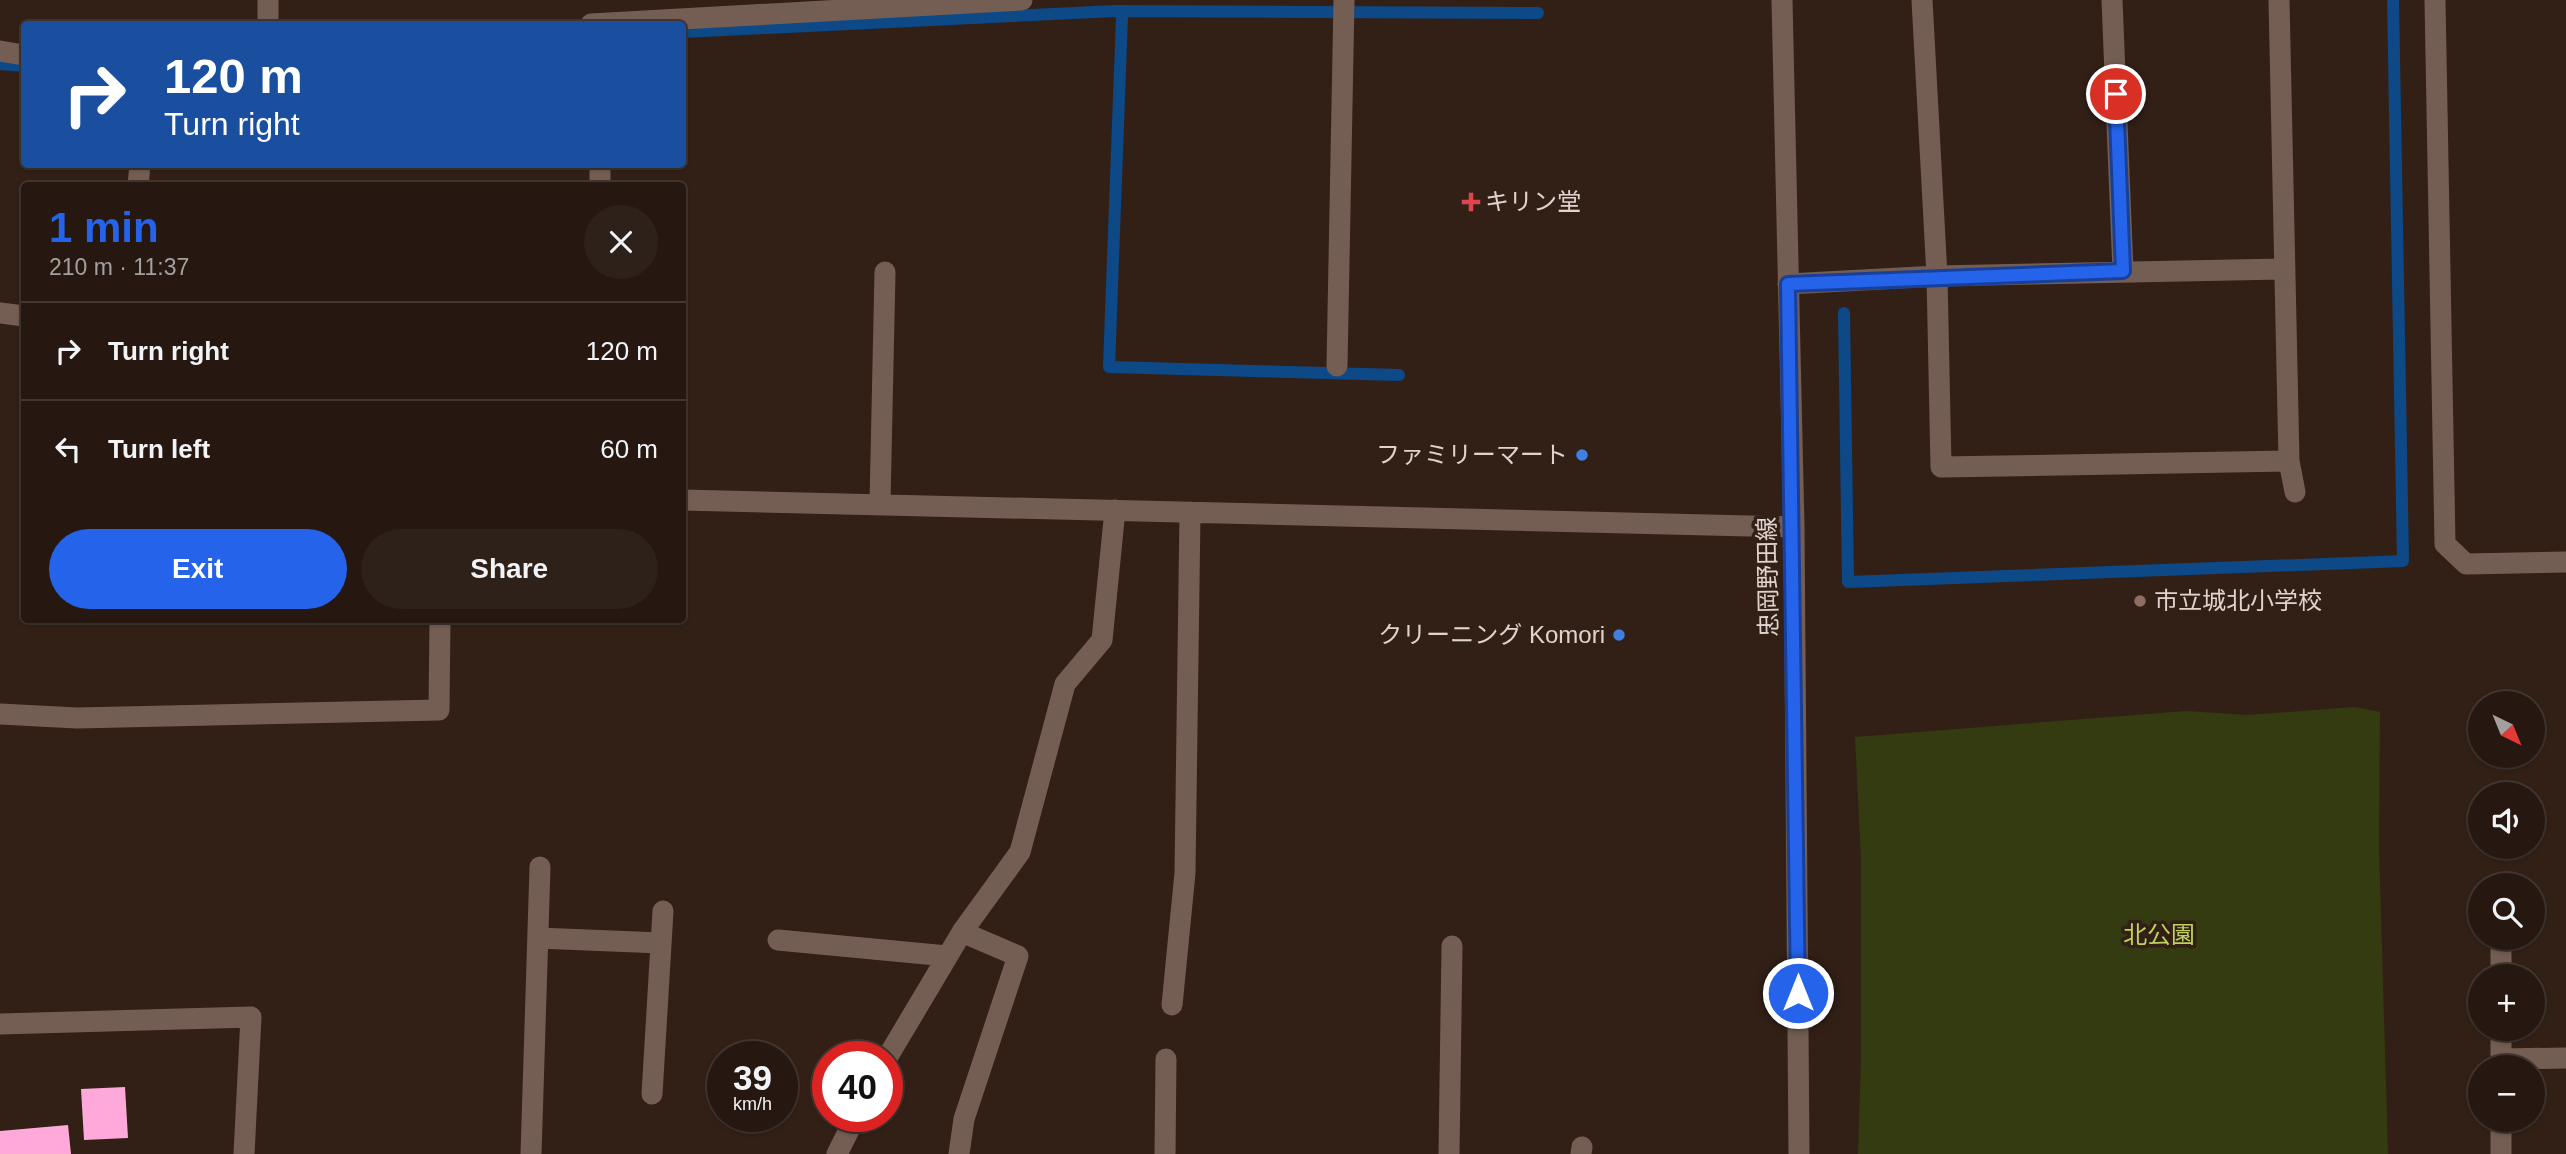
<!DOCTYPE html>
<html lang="en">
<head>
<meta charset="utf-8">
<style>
	:root { --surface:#261811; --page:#2e211a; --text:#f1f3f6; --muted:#a4a09f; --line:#423731; --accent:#2563eb }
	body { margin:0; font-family:Helvetica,"Noto Sans JP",sans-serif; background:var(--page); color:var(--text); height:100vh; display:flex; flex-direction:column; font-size:26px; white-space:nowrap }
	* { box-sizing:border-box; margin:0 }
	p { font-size:23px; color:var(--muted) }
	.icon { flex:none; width:38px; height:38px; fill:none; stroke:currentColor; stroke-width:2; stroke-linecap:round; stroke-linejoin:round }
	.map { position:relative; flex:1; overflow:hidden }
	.side { position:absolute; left:21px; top:182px; width:665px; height:441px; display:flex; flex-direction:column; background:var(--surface); border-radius:7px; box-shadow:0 2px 5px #0004,0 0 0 2px var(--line) }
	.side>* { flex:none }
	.guide { position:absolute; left:21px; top:21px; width:665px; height:147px; border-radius:7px; box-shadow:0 2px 5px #0004,0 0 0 2px var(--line); background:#1a4fa0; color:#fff; overflow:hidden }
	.needle { width:46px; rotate:137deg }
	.buttons { position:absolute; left:2468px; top:691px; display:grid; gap:14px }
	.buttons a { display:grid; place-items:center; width:77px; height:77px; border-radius:50%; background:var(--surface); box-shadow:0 2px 5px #0004,0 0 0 2px var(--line); font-size:35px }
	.speed { position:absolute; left:707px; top:1041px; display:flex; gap:14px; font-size:35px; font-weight:700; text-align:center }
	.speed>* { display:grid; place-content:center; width:91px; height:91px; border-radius:50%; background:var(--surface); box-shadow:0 2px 5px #0004,0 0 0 2px var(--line); line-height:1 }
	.speed small { font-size:18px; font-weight:400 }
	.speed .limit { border:10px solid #d22; background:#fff; color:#111 }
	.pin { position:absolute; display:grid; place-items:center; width:60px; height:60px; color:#fff; margin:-30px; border:4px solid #fff; border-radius:50%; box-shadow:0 2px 7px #0007 }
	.me { position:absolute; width:77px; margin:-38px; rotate:0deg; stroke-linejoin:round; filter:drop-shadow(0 0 5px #0008) }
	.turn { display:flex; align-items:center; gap:24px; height:147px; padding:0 28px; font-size:32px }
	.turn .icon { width:91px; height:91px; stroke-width:2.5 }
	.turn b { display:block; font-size:49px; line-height:60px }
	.round { display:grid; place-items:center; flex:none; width:74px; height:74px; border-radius:37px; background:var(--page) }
	.headline { display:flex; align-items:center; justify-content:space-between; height:119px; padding:0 28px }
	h1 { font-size:42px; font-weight:700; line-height:52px; color:var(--accent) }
	.cta { display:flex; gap:14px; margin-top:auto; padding:14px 28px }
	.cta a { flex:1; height:80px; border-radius:42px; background:var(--accent); color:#fff; font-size:28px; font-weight:700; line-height:80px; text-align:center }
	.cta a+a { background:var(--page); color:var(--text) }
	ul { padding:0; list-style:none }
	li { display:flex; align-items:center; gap:21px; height:98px; padding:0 28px; border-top:2px solid var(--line) }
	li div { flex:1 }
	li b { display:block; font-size:26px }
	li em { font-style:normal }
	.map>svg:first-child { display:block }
	.green { fill:#343b10 }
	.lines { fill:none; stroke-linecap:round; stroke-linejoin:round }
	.stream { stroke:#0d4986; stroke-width:12 }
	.building { fill:#ffa9da }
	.minor { stroke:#745e53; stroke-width:21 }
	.route-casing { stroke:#184099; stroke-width:18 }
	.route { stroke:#2563eb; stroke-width:12 }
	.health-dot { fill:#e0444e; stroke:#322017; stroke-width:2.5 }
	.shop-dot { fill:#3f7fe0; stroke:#322017; stroke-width:2.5 }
	.education-dot { fill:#8d6e63; stroke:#322017; stroke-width:2.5 }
	.labels { text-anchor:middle; stroke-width:7; stroke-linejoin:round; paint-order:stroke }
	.poi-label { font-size:24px; fill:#e0d3cd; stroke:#322017; text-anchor:start }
	.street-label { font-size:24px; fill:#e0d3cd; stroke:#322017 }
	.park-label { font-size:24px; fill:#bed259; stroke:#322017 }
</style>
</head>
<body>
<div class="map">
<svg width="2566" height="1154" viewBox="0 0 2566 1154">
	<rect width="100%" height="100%" fill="#322017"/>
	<path class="green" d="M2355,707L2380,712L2379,847L2388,1154H1858L1861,1059V858L1855,737L2186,711L2248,715Z"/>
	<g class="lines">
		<path class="stream" d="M1122,17L1109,367L1399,375
			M682,32L1116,11L1538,13
			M0,64L24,66
			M1844,313L1848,582L2403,561L2393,0"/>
	</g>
	<path class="building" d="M125,1087L128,1138L84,1140L81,1089Z
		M68,1125L71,1154H0V1131Z"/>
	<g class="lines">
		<path class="minor" d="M1782,0L1794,527L1799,1154
			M1922,0L1937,276L1941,467L2289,461
			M2112,0L2123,271
			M2279,0L2289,461L2295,492
			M2435,0L2445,544L2466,564L2566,562
			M268,24V0
			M591,24L1022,0
			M0,51L24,55
			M138,186L140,164
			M600,186V164
			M1788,284L1937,276L2282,269
			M0,313L24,316
			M1337,366L1344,0
			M682,500L1794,527
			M880,503L885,272
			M0,714L77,718L439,710L440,620
			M538,938L661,943
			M2501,938V976
			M778,940L947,956
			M1172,1005L1185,873L1190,512
			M0,1024L251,1017L244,1154
			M2501,1029V1068
			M887,1058L962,932L1020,852L1065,684L1102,640L1115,510
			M2501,1059L2566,1058
			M652,1094L663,911
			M2501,1120V1154
			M531,1154L540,867
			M837,1154L856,1116
			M959,1154L964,1119L1018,956L962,932
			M1165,1154L1166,1059
			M1449,1154L1452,946
			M1581,1154L1582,1147"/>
	</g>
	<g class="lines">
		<g class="route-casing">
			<path id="route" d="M1798,993L1788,284L2123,271L2116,94"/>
		</g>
		<use href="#route" class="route"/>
	</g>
	<path class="health-dot" d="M1467.5 191.5h7v7h7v7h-7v7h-7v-7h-7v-7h7z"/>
	<g class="shop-dot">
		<circle cx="1582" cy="455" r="7"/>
		<circle cx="1619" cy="635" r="7"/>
	</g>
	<circle class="education-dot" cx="2140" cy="601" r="7"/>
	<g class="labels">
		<g class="poi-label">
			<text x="1485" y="210">キリン堂</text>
			<text x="1568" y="463" text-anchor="end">ファミリーマート</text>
			<text x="2154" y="609">市立城北小学校</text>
			<text x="1605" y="643" text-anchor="end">クリーニング Komori</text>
		</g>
		<g class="street-label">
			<text transform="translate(1768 577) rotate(-91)" y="8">忠岡野田線</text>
		</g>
		<g class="park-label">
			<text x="2159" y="943">北公園</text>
		</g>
	</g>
</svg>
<div class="buttons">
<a><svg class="needle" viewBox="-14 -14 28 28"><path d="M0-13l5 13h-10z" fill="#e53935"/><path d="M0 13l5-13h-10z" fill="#a4a09f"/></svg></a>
<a><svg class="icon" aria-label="sound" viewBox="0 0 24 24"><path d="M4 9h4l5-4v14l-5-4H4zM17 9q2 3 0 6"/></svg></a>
<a><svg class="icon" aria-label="search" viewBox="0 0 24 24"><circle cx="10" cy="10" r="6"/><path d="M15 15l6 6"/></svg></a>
<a>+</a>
<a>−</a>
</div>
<div class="speed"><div>39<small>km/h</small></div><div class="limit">40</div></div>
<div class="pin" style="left:2116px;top:94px;background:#d93025"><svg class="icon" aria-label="arrive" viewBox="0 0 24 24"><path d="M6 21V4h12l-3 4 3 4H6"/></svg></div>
<svg class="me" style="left:1798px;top:993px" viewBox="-20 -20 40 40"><circle r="17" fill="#2563eb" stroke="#fff" stroke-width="3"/><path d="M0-11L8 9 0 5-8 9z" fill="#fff"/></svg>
<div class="guide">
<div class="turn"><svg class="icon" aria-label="right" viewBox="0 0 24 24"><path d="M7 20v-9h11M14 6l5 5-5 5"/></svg><div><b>120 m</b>Turn right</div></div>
</div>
<section class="side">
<div class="headline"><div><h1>1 min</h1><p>210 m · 11:37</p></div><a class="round"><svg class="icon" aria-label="close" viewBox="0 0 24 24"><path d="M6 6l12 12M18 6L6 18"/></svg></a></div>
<ul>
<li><svg class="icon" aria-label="right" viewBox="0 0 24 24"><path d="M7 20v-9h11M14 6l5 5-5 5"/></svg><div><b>Turn right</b></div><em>120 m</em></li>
<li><svg class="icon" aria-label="left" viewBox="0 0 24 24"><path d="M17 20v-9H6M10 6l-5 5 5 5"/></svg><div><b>Turn left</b></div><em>60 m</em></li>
</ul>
<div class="cta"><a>Exit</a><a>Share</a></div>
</section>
</div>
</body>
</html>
